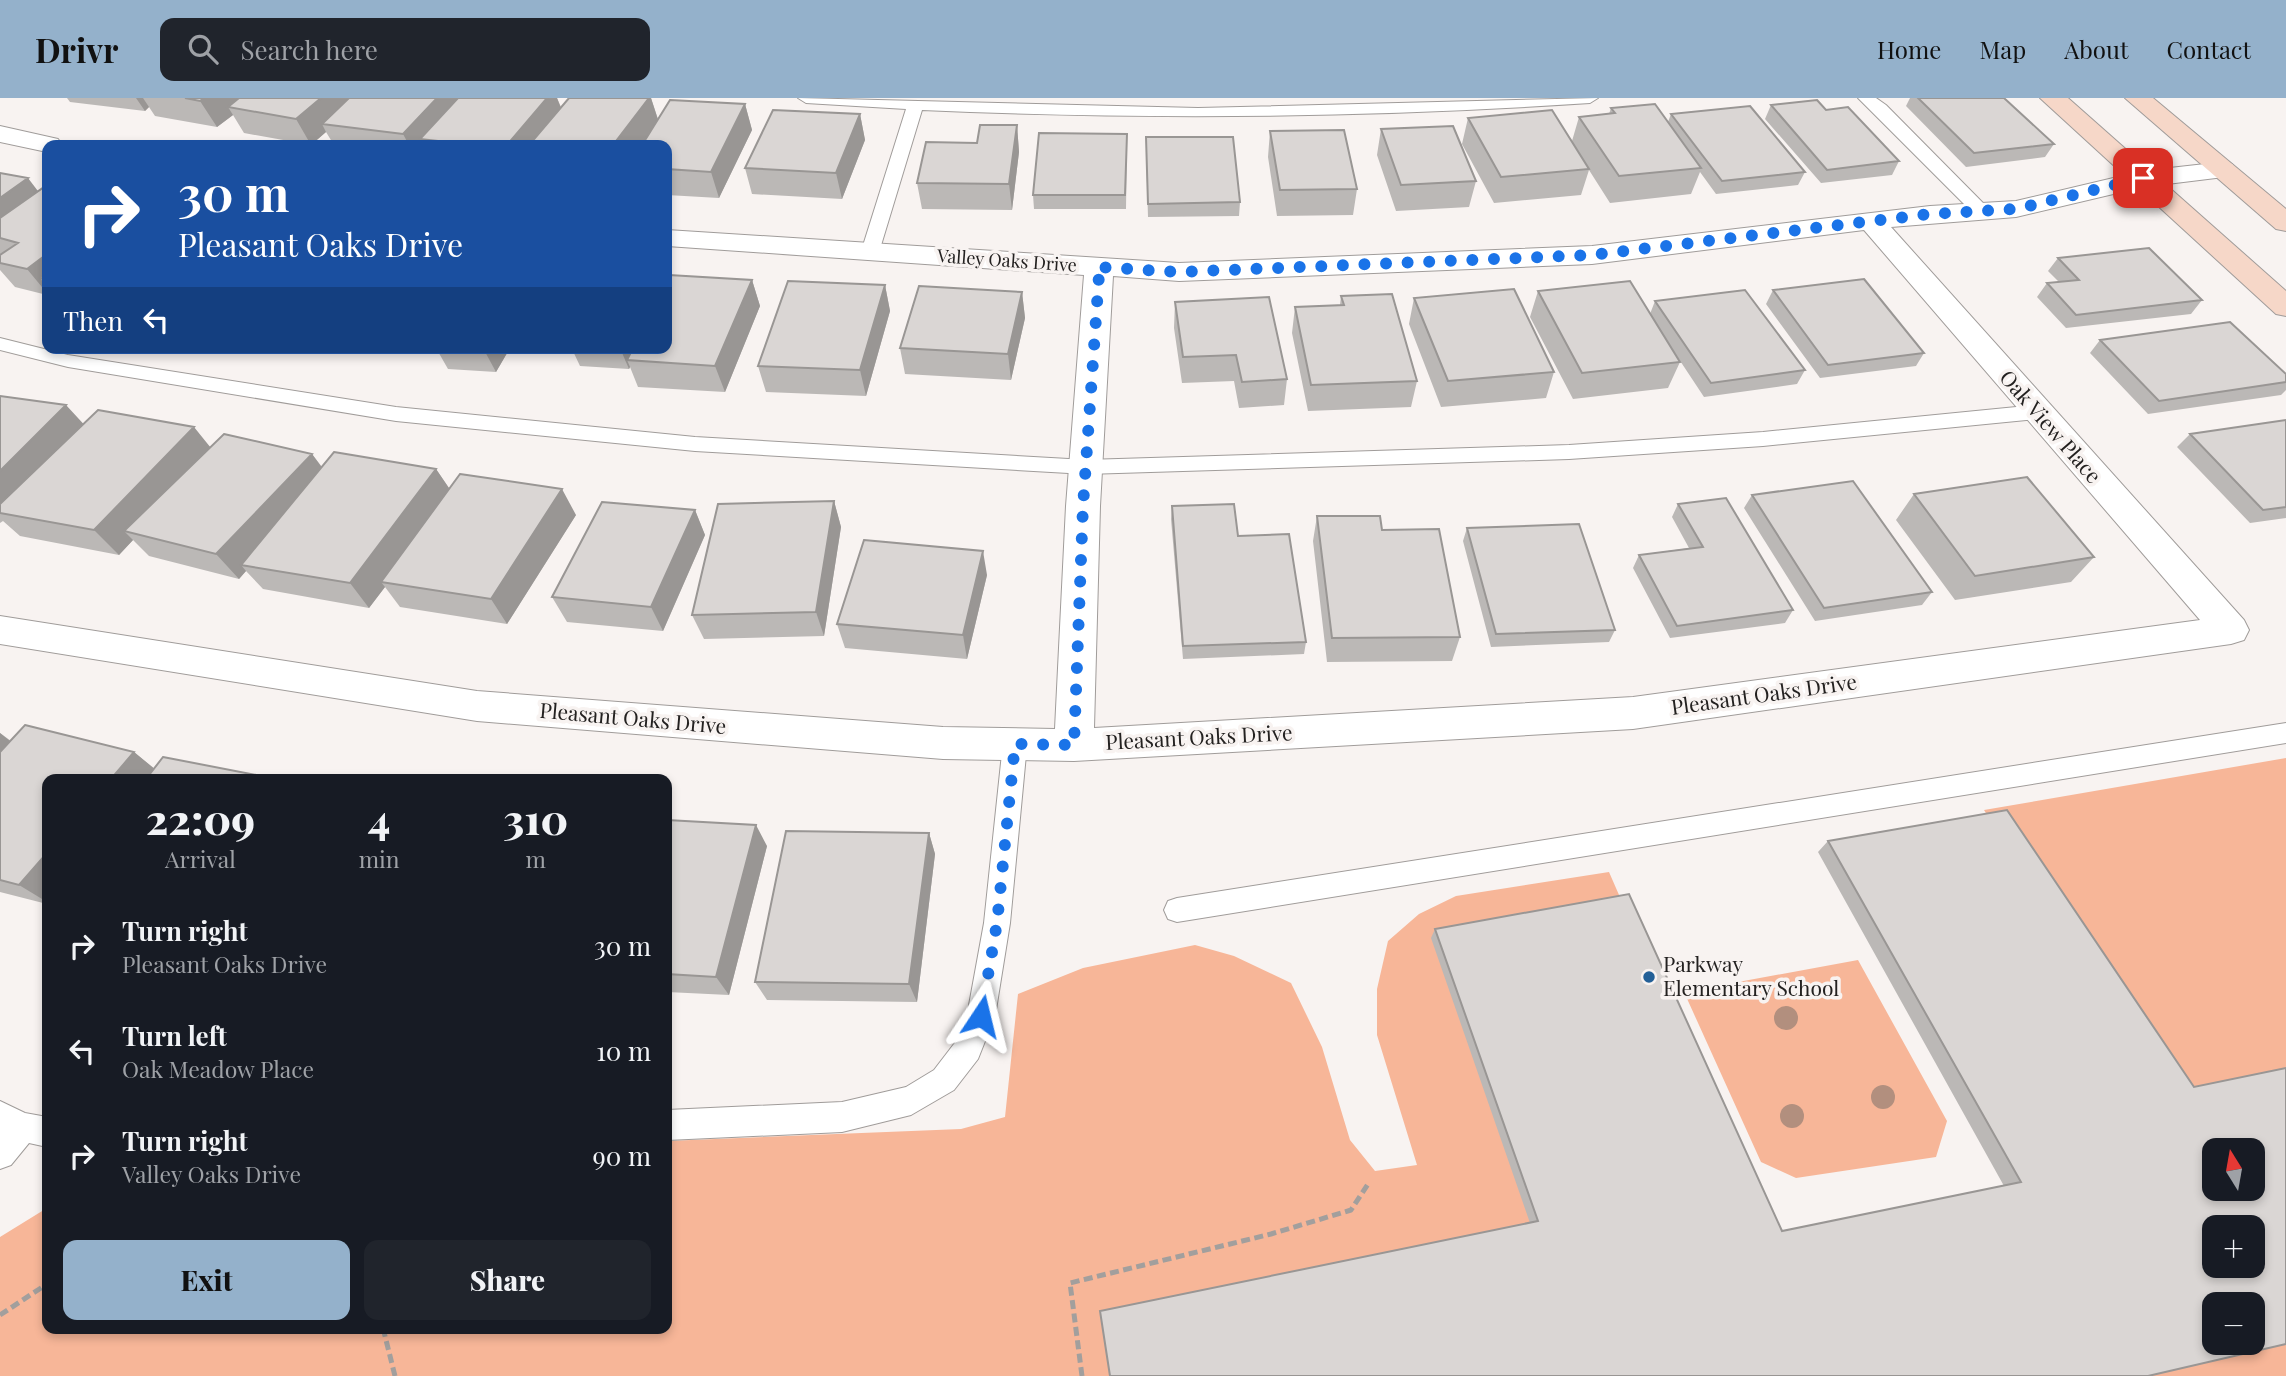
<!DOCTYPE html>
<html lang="en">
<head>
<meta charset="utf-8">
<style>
	:root { --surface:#171b24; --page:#20242c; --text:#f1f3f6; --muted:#9ea1a6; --accent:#94b1cb }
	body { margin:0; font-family:"Playfair Display",serif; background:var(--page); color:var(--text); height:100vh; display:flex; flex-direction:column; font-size:26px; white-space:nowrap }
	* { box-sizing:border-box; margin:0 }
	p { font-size:23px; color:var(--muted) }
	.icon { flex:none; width:38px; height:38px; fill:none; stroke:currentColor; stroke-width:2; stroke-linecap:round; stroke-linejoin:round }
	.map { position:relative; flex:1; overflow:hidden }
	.sheet { position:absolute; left:42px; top:676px; width:630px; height:560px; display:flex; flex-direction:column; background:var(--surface); border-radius:14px; box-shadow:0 4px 10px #0003 }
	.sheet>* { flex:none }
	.banner { position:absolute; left:42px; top:42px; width:630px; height:214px; border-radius:14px; box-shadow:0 4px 10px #0003; background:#1a4fa0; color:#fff; overflow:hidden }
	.needle { width:46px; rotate:349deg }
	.controls { position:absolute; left:2202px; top:1040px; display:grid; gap:14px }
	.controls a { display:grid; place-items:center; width:63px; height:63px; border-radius:14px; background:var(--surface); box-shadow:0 4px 10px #0003; font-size:35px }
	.pin { position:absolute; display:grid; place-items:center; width:60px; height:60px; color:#fff; margin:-30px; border-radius:14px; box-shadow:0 4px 10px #0006 }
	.me { position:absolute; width:77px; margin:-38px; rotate:10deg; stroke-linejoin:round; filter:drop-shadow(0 0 5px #0008) }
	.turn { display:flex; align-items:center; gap:24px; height:147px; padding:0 21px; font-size:32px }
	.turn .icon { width:91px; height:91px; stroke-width:2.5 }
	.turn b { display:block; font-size:49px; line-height:60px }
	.then { display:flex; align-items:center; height:66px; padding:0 21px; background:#0003; gap:14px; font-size:26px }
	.eta { display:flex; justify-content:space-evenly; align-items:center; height:119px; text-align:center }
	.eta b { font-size:42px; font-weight:800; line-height:49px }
	.button { display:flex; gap:14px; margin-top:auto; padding:14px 21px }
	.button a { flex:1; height:80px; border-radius:14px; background:var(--accent); color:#111; font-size:28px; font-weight:800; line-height:80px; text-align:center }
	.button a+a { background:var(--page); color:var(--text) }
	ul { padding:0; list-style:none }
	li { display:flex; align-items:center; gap:21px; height:105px; padding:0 21px }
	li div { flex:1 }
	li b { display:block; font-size:26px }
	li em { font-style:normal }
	header { display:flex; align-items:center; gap:42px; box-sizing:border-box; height:98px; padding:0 35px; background:var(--accent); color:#111 }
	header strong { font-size:33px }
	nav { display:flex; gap:38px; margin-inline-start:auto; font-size:24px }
	.search { width:490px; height:63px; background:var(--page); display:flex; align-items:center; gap:18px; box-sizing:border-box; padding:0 24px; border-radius:14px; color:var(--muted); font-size:26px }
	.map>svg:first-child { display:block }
	.green { fill:#f7b698 }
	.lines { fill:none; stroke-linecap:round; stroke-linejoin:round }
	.lane-casing { stroke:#a09c9a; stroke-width:2 }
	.street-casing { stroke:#a09c9a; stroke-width:2 }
	.secondary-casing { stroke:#a09c9a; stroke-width:2 }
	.path { stroke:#a29f9d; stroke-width:5; stroke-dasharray:9 4.5; stroke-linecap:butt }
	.lane { fill:#fff; fill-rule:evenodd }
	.street { fill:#fff; fill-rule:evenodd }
	.secondary { fill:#f6d7c8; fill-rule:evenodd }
	.tree { fill:#b28f7e }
	.wall { fill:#bbb8b6 }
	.shaded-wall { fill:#999694 }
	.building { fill:#dad6d4; stroke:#999694; stroke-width:2; fill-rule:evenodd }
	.route { stroke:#1a73e8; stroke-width:12; stroke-dasharray:0 21.6 }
	.poi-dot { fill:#236097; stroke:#f8f3f1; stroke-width:2.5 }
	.labels { text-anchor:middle; stroke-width:7; stroke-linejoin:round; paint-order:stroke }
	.far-street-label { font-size:18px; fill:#232120; stroke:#f8f3f1 }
	.street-label { font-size:21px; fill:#232120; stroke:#f8f3f1 }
	.poi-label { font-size:21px; fill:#232120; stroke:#f8f3f1; text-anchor:start }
</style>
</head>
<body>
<header>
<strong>Drivr</strong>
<div class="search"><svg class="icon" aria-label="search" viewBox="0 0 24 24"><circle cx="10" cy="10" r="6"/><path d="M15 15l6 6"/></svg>Search here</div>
<nav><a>Home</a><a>Map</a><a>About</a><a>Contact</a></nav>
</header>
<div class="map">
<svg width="2286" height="1278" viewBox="0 0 2286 1278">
	<rect width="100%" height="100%" fill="#f8f3f1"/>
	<path class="green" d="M2286,660V983L2172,1006L1984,712Z
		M1609,774L1829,1278H0V1139L47,1110V1230H667V1043L961,1031L1005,1019L1018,896L1083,870L1195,847L1234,858L1291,885L1322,949L1350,1042L1375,1073L1417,1067L1377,937V891L1388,843L1419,816L1456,798Z
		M1858,862L1947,1023L1936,1059L1796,1080L1761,1064L1684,894Z
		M2286,1228V1278H2110L2252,1244Z"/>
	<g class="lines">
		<g class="lane-casing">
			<path id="lane" d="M798,0L1198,10L1598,0L1590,5C1367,20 1145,22 922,12L879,154L870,159L861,154L906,11L806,5Z
				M1858,0H1876L1886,7L1987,109L1990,113L1987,117H1975Z
				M0,240L68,257L396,309L695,339L1086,362L1569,347L1763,334L2037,307L2044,309L2047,314L2044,319L2037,321L1763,348L1569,361L1086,376L695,353L396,323L68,269L0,252Z
				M2286,625V645L1177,824L1168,821L1164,812L1168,803L1177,800Z
				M1015,636L1024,639L1027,646L1010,825L995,918L978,961L954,992L911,1017L842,1034L667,1042V1012L842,1004L906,989L934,972L957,942L967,918L984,825L1003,646L1006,639Z
				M0,1003L25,1015L47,1019V1049L29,1045L11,1067L0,1071Z"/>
		</g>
		<g class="street-casing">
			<path id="street" d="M0,28L58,41L62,47H47V54L0,44Z
				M2223,64L2232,66L2236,72L2232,78L2143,89L2016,119L1891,129L2244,522L2249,532L2244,542L2231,546L1633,631L1074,663L943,661L477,623L0,546V518L477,593L943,629L1055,631L1066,408L1084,177L667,148V132L1179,165L1592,148L1930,108L2016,103L2143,73ZM1864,132L2200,522L1633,599L1094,630L1100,408L1113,178L1179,183L1592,166Z"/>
		</g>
		<g class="secondary-casing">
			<path id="secondary" d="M2040,0H2068L2286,193V218L2276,216Z
				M2125,0H2153L2286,111V133L2276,131Z"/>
		</g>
		<path class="path" d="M0,1217L47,1186
			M383,1230L395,1278
			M1082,1278L1070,1185L1271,1136L1351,1112L1368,1086"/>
		<use href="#lane" class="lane"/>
		<use href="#street" class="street"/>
		<use href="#secondary" class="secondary"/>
	</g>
	<g class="tree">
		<circle cx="1786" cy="920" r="12"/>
		<circle cx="1883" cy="999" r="12"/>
		<circle cx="1792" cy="1018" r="12"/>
	</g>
	<path class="wall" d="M67,0H557L561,9L569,0H651L658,21L745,6L752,32L719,100L667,97V47H334L326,34L311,47L244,35L233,17L217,29L155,18L149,9L145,13L70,4Z
		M1910,0H2004L2054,46L2045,59L1966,69L1906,8Z
		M1771,7L1899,63L1892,77L1821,85L1765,21Z
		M1611,10L1668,24L1671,16L1805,74L1798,87L1716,96L1700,74L1691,96L1610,105L1589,72L1581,97L1494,105L1462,46L1468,20L1572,43L1579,19L1609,16Z
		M860,16L865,42L842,101L752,96L745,70Z
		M1017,27L1019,54L1012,112L922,111L917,85Z
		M1381,31L1476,83L1469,109L1396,113L1377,57Z
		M1270,33L1357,91L1353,117L1277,118L1268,59Z
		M1127,36L1126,111H1034L1033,97Z
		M1146,53L1240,104L1239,118L1148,119Z
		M0,75L38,93L47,87V197L15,189L0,172Z
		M2058,160L2202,202L2191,216L2066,230L2037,199L2047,185L2059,184L2048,173Z
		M752,182L760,208L725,294L638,289L630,269L629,271L580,268L572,251L555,250H667Z
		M885,187L890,213L866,298L766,294L758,268Z
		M1773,192L1924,255L1916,268L1820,280L1766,206Z
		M1538,193L1650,216L1655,203L1805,272L1797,286L1704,299L1663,237L1680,264L1668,290L1573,301L1530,219Z
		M1022,194L1025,220L1011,282L905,276L900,250Z
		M1341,198L1417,283L1411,309L1308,313L1292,235L1295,209L1340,207Z
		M1414,200L1554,274L1546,300L1441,309L1409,226Z
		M1175,204L1287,281L1284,307L1239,310L1234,283L1182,285L1174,230Z
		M2100,242L2286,276V292L2281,297L2148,316L2090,255Z
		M436,250H510L496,274L448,271Z
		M0,298L83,326L211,349L312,356L322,369L436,371L449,390L576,417L507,526L400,509L385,489L369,510L263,491L246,473L239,481L149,458L133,442L119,457L20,438L3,423L0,425Z
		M2286,322V420L2250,425L2177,349L2190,336Z
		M1914,396L2094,459L2071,484L1955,502L1896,422Z
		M1752,397L1932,494L1922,507L1815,523L1744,410Z
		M834,403L841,429L824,538L704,541L692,517Z
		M1678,406L1793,512L1785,525L1670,540L1633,470L1639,457L1689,450L1672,419Z
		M1172,408L1238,438L1306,544L1304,556L1183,561L1171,421Z
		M695,412L705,437L663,533L567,524L552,499Z
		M1317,418L1382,432L1460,539L1452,563L1327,564L1313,443Z
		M1467,430L1615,532L1609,544L1491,549L1463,443Z
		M987,477L967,561L845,550L837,526Z
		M0,635L11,643L134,654L154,671L277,681H47V806L0,794Z
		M667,722L767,748L729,897L667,894Z
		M929,735L935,756L917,904L767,902L755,884Z
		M1828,743L2286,1246L1530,1125L1431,840L1435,831L1782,1133L2004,1088L1818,754Z"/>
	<path class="shaded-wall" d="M136,0H143L149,9L145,13Z
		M204,0H254L228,9L233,17L217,29L200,3Z
		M321,0H366L322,26L326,34L311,47L296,21Z
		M437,0H467L420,41L423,47H409L403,36Z
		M547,0H557L564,18L540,47H507Z
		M649,0H651L659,25L642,47H613Z
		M745,6L752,32L719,100L711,74Z
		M860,16L865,42L842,101L836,75Z
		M1017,27L1019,54L1012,112L1009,86Z
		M28,80L47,105L0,140V100Z
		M47,156V182L40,180L47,189V195L27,171Z
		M752,182L760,208L725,294L715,268Z
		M885,187L890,213L866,298L860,272Z
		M1022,194L1025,220L1011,282L1008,256Z
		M483,250H510L496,274Z
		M620,250H639L627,262L630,269L629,271Z
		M66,307L90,333L0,415V373Z
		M194,329L215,355L124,433L133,442L119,457L94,432Z
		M312,356L331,382L241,467L246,473L239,481L216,456Z
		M436,371L453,396L381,484L385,489L369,510L350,485Z
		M562,391L576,417L507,526L491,501Z
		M834,403L841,429L824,538L816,514Z
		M695,412L705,437L663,533L651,509Z
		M983,453L987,477L967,561L963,537Z
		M0,635L15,647L0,664Z
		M134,654L161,676L158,681H111Z
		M756,727L767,748L729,897L716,879Z
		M929,735L935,756L917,904L909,886Z
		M47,755V804L19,787Z"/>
	<path class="building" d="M185,0H204L200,3Z
		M239,0H321L296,21L228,9Z
		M349,0H437L403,36L322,26Z
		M458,0H547L507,47H474L420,41Z
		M569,0H649L613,47H529Z
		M1918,0H2004L2054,46L1974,55Z
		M670,2L745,6L711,74L667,71V47H642Z
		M1817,2L1826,12L1848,9L1899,63L1827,72L1771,7Z
		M1655,6L1701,70L1619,78L1579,19L1615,15L1611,10Z
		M1750,8L1805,74L1722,83L1671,16Z
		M773,12L860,16L836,75L745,70Z
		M1552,12L1589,71L1501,79L1468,20Z
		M980,27H1017L1009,86L917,85L926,44L977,45Z
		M1453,28L1476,83L1401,87L1381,31Z
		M1344,32L1357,91L1280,92L1270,33Z
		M1039,35L1127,36L1125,97H1033Z
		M1146,39H1233L1240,104L1148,106Z
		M0,75L28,80L0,100Z
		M47,87V156L27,171L0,165V157L18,145L0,140V120Z
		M2149,150L2202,202L2076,217L2047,185L2079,182L2058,160Z
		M47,174V182L40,180Z
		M669,177L752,182L715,268L627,262L633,250H667V181Z
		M1864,181L1924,255L1828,267L1773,192Z
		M788,183L885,187L860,272L758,268Z
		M1630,183L1680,264L1582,275L1538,193Z
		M919,188L1022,194L1008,256L900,250Z
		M1514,191L1554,274L1448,283L1414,200Z
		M1745,192L1805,272L1711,285L1655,203Z
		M1392,196L1417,283L1311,287L1295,209L1344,207L1341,198Z
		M1269,199L1287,281L1242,284L1236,257L1183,259L1175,204Z
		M2230,224L2286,276V284L2159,303L2100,242Z
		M0,298L66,307L0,373Z
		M98,312L194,329L94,432L0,415V406Z
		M2286,322V409L2263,412L2190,336Z
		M224,336L312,356L216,456L124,433Z
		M334,354L436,371L350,485L241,467Z
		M460,376L562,391L491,501L381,484Z
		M2027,379L2094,459L1975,478L1914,396Z
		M1853,383L1932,494L1824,510L1752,397Z
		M1726,400L1793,512L1677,528L1639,457L1703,449L1678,406Z
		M834,403L816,514L692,517L718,406Z
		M602,404L695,412L651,509L552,499Z
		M1234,406L1238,438L1289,436L1306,544L1183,548L1172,408Z
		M1317,418H1380L1382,432L1439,431L1460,539L1332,540Z
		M1579,426L1615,532L1496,536L1467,430Z
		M864,442L983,453L963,537L837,526Z
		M25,627L134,654L111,681H47V755L19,787L0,782V654Z
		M163,659L277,681H146Z
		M2007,712L2194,989L2286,970V1246L2148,1278H1110L1100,1213L1538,1123L1435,831L1629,796L1782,1133L2021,1084L1828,743ZM2214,1052H2252V1090H2214ZM2214,1129H2252V1167H2214ZM2214,1206H2252V1244H2214Z
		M667,722L756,727L716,879L667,876Z
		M786,733L929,735L909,886L755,884Z"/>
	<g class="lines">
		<path class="route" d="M981,918L997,825L1015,646L1074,647L1083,408L1099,177L1097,169L1179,174L1592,157L1930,116L2016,111L2143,80"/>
	</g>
	<circle class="poi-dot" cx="1649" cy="879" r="7"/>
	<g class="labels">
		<g class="far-street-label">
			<text transform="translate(1007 163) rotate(4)" y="6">Valley Oaks Drive</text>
		</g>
		<g class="street-label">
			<text transform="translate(2050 329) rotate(49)" y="7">Oak View Place</text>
			<text transform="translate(1764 597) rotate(-8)" y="7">Pleasant Oaks Drive</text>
			<text transform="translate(633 621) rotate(5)" y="7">Pleasant Oaks Drive</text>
			<text transform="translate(1199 640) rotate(-3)" y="7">Pleasant Oaks Drive</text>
		</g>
		<g class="poi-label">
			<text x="1663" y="874">Parkway<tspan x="1663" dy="24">Elementary School</tspan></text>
		</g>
	</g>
</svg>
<div class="controls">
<a><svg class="needle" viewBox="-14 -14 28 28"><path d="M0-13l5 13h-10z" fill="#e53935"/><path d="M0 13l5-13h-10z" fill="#9ea1a6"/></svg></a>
<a>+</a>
<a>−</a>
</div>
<div class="pin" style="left:2143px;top:80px;background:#d93025"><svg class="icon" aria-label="arrive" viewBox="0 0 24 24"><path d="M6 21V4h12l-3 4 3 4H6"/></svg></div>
<svg class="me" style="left:981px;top:918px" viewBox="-20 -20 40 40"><path d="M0-17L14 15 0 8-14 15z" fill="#1a73e8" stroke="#fff" stroke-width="4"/></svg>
<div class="banner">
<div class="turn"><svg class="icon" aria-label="right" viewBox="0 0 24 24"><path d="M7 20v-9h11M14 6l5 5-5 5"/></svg><div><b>30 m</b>Pleasant Oaks Drive</div></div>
<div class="then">Then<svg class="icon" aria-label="left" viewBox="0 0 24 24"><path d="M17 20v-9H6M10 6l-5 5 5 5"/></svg></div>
</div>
<section class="sheet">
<div class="eta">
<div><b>22:09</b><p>Arrival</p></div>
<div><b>4</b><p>min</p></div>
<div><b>310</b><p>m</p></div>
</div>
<ul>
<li><svg class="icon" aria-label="right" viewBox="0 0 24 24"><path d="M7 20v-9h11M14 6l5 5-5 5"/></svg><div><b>Turn right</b><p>Pleasant Oaks Drive</p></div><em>30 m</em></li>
<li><svg class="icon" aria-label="left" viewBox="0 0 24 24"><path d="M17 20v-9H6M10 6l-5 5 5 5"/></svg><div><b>Turn left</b><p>Oak Meadow Place</p></div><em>10 m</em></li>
<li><svg class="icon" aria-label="right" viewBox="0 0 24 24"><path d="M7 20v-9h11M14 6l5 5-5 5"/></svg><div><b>Turn right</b><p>Valley Oaks Drive</p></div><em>90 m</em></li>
</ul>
<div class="button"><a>Exit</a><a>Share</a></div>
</section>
</div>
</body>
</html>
